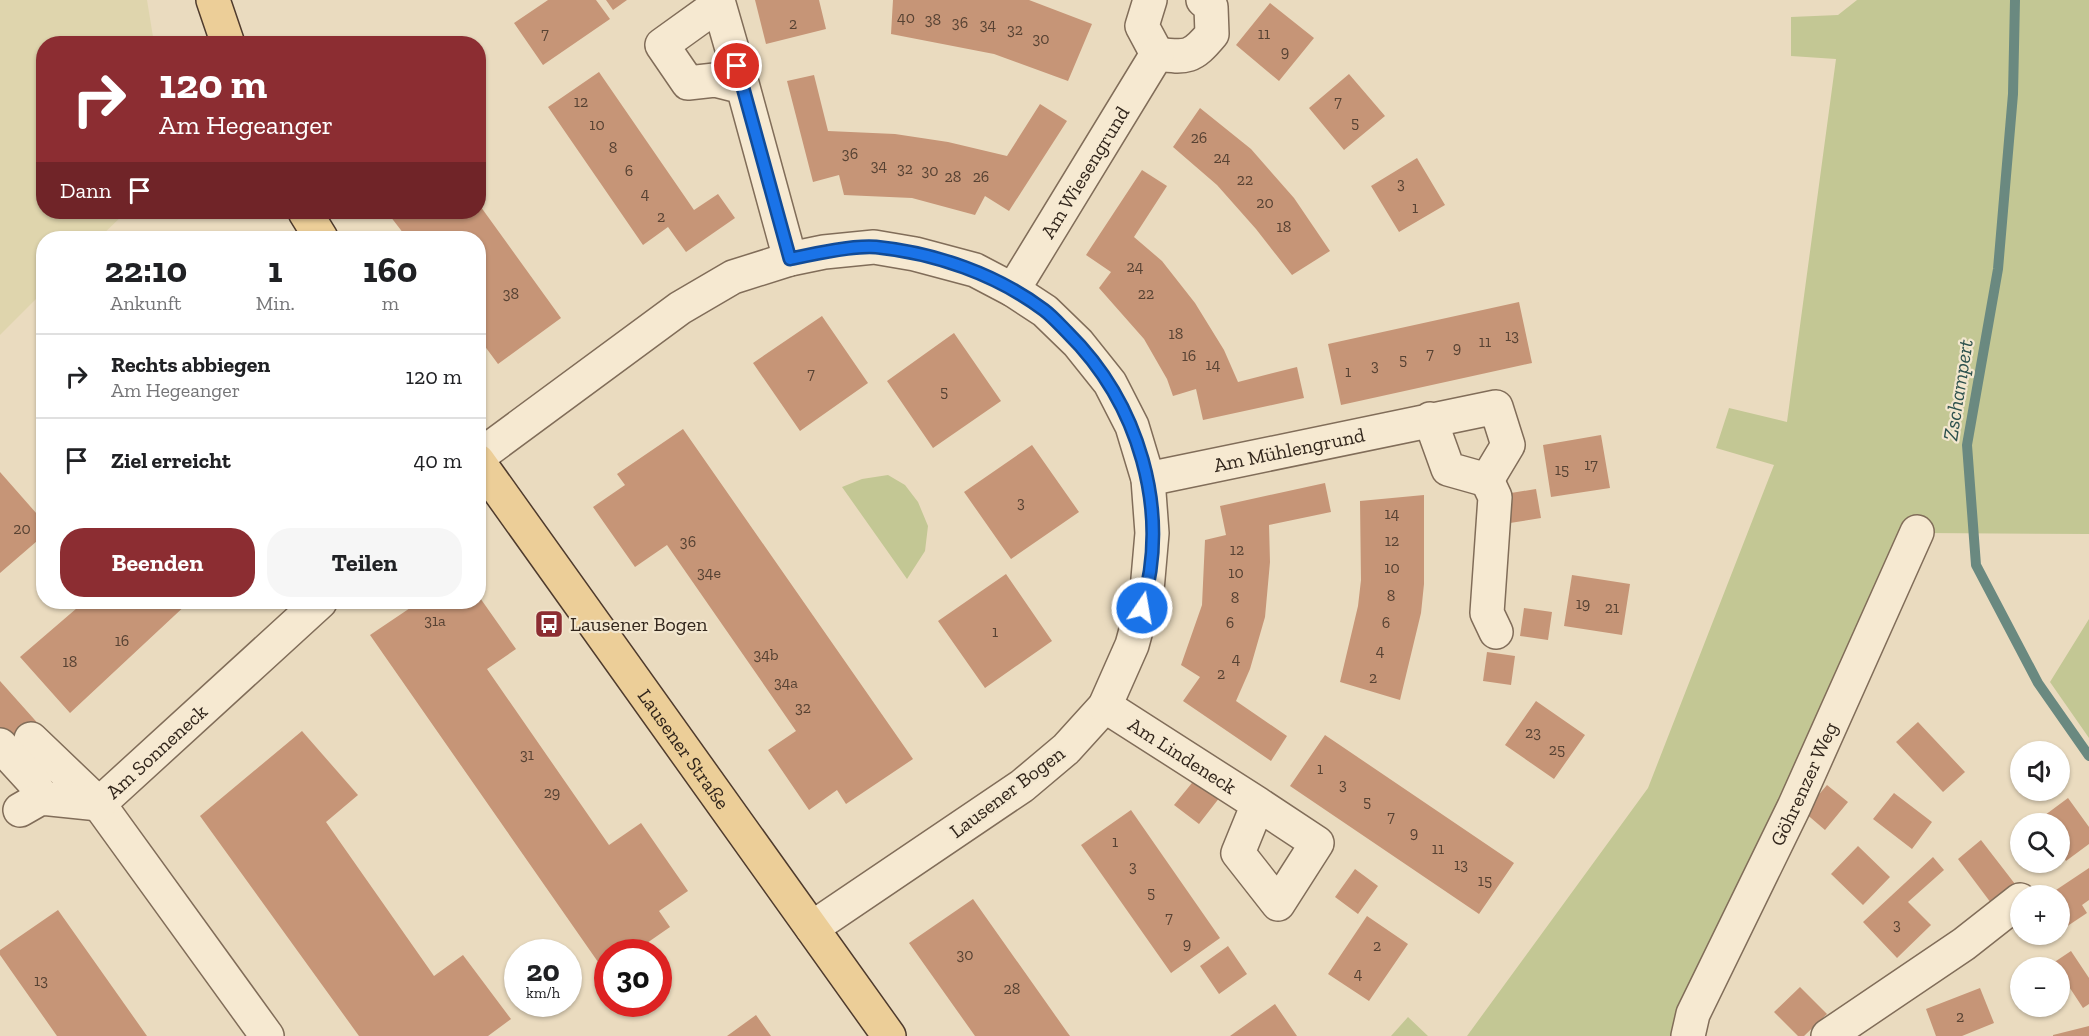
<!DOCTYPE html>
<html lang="de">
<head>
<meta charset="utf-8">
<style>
	:root { --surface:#fff; --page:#f6f6f6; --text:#202124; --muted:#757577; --line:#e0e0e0; --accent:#8c2d32 }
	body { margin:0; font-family:"Zilla Slab",serif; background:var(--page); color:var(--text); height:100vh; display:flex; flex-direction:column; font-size:22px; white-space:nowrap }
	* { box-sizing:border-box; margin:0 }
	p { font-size:20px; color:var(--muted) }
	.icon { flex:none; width:33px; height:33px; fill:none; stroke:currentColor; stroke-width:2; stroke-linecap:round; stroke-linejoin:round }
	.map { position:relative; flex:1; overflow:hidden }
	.sheet { position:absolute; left:36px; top:231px; width:450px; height:378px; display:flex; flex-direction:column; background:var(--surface); border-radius:24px; box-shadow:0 2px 4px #0004 }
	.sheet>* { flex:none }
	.hud { position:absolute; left:36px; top:36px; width:450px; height:183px; border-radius:24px; box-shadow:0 2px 4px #0004; background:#8c2d32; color:#fff; overflow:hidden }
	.controls { position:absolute; left:2010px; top:741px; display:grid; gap:12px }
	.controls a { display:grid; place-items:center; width:60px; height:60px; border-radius:50%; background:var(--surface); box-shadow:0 2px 4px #0004; font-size:30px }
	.speed { position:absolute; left:504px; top:939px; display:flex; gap:12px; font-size:30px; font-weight:700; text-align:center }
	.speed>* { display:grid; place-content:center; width:78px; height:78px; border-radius:50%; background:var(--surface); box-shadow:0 2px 4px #0004; line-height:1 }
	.speed small { font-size:15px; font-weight:400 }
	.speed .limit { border:9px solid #d22; background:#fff; color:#111 }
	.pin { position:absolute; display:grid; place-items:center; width:51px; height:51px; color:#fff; margin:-26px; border:3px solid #fff; border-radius:50%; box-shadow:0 2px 6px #0007 }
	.me { position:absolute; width:66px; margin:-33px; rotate:12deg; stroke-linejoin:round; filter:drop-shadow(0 0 4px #0008) }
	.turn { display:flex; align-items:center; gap:21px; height:126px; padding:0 24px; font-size:27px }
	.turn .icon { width:78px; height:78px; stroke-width:2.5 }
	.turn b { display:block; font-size:42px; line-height:51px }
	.then { display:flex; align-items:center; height:57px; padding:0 24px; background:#0003; gap:12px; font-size:22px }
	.eta { display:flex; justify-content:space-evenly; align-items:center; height:102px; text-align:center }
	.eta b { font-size:36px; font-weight:700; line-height:42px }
	.cta { display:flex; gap:12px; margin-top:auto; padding:12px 24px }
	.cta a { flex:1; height:69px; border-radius:24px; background:var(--accent); color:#fff; font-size:24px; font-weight:700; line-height:69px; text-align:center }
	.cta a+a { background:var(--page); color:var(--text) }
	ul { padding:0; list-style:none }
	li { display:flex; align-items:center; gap:18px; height:84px; padding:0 24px; border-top:2px solid var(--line) }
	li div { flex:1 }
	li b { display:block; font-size:22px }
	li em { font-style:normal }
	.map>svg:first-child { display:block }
	.farmland { fill:#dfd5ad }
	.green { fill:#c3c794 }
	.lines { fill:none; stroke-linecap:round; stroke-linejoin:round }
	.stream { stroke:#6a8980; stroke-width:10 }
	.building { fill:#c69577 }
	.minor-casing { stroke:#816d59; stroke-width:36 }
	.major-casing { stroke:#4f3b2d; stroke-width:36 }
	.minor { stroke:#f6e9d1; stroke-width:33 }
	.major { stroke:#ecce98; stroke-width:33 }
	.route-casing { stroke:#114b97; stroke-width:15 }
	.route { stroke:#1a73e8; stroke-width:10 }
	.labels { text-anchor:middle; stroke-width:4.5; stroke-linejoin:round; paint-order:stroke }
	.number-label { font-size:16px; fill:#574233 }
	.street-label { font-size:20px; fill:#32261c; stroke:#f2e6ce }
	.poi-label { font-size:20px; fill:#32261c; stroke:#f2e6ce; text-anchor:start }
	.water-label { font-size:21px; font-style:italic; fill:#2c504d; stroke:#f2e6ce }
</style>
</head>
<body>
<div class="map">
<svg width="2089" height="1036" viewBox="0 0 2089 1036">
	<rect width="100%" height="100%" fill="#eadbbf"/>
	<path class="farmland" d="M0,0H147L154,43L44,44V212H126L99,238H44L43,292L0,335Z"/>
	<path class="green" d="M1857,0H2089V534L1925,533L1680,1036H1467L1648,788L1774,465L1716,448L1729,408L1787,422L1836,59L1791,56V17L1838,15Z
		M888,475L905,485L918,502L928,526L925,551L907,579L842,487L862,479Z
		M2089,619V738L2050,682Z
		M1408,1017L1428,1036H1391Z"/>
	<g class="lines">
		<path class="stream" d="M2015,0L2013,94L1998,269L1967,445L1976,565L2038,683L2089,756"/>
	</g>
	<path class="building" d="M548,0H596L610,19L543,65L514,23Z
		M606,0H627L613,10Z
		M755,0H819L826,29L766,44Z
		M893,0H1029L1092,24L1068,81L994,54L891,34Z
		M1270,3L1314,38L1279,81L1236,45Z
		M599,72L694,210L718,194L735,218L686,252L668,227L643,245L548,107Z
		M1349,74L1385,116L1344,150L1309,108Z
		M814,75L828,131L895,134L948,142L1007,156L1040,104L1067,121L1009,211L985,196L975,215L912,198L844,195L839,175L813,182L787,81Z
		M1200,108L1251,149L1294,198L1330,251L1292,275L1256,229L1217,185L1173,147Z
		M1417,158L1445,205L1399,232L1371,186Z
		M1142,170L1167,186L1134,237L1162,261L1195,303L1224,350L1238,382L1297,367L1304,398L1203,420L1196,389L1173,396L1167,379L1144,339L1099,288L1111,272L1086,255Z
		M478,203L561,318L498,364L478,337V238H407L387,212H478Z
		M1519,302L1532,363L1341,405L1328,344Z
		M822,316L868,383L800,431L753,363Z
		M954,333L1001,401L933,448L887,381Z
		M683,429L913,759L846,804L837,790L809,810L768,750L796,731L667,545L635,567L593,507L625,485L617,474Z
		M1601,435L1610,488L1551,497L1543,445Z
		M1032,445L1079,512L1011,559L964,492Z
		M0,472L44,522V535L0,573Z
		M1325,483L1331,512L1269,525L1270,562L1265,617L1250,669L1236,701L1287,736L1271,761L1183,701L1200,677L1181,665L1202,605L1205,540L1226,535L1220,506Z
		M1536,489L1541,518L1510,523L1505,494Z
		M1424,495V584L1421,613L1400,700L1340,682L1358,606L1361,580L1360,501Z
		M1006,574L1052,641L985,688L938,621Z
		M1572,575L1630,584L1622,635L1564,626Z
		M478,595L516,649L487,669L609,845L641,823L688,891L659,911L670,927L634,952H608V971L605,972L370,635L419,602H478Z
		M84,602H189L70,713L20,657Z
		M1524,608L1552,612L1548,640L1520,636Z
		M1487,652L1515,656L1511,685L1483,681Z
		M0,681L42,728L19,749L0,728Z
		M1536,701L1585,735L1554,779L1505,745Z
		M1918,722L1965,772L1943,792L1896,742Z
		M302,731L358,795L326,822L434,976L463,955L511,1019L488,1036H359L200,816Z
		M1325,735L1514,863L1479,914L1290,786Z
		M1196,778L1220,797L1199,824L1174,805Z
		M1827,785L1848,802L1825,830L1804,812Z
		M1894,793L1932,822L1912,849L1873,819Z
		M2068,798L2089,827V844L2066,861L2060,852V824H2039L2037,821Z
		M1131,810L1220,938L1171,973L1081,845Z
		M1981,840L2015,884L1991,903L1958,859Z
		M1858,846L1890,877L1863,905L1831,874Z
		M1933,857L1944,870L1908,902L1931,925L1897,958L1863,922Z
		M2089,868V900L2082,905L2087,913L2060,931V896H2047Z
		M1355,869L1378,886L1358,914L1335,897Z
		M973,899L1067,1032L1070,1036H975L909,943Z
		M58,910L147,1036H57L0,955V950Z
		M1367,916L1408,944L1369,1001L1328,974Z
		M1228,946L1247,974L1219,994L1200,966Z
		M2071,951L2089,978V1004L2083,1008L2060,973V968H2056L2053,963Z
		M1800,987L1827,1014L1804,1036H1798L1774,1012Z
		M1980,988L1994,1023L1962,1036H1936L1926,1009Z
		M1275,1004L1297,1036H1230Z
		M756,1015L771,1036H727Z
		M2089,1026V1036H2053V1035Z"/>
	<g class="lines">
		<g class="minor-casing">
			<g id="minor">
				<path d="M1150,0L1142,26L1157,54"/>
				<path d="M1157,54C1187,58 1192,58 1212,34L1211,7L1203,0"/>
				<path d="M743,87L719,4L662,45L688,83L715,80L743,87L790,259"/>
				<path id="s1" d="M1013,290L1157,54"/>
				<path d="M478,457L680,308L733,277L790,259L824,252L874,247L915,254L975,270L1013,290L1045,311L1078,343L1110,383L1132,426L1148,479L1152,533L1147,590L1132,645L1105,706L1066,749L1022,786L812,928"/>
				<path id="s2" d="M1148,479L1496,407L1508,445L1487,480L1448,469L1430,419"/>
				<path d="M1487,480L1495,497L1487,613L1496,632"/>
				<path id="s3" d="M1105,706L1258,804L1238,853L1278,904L1317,843L1258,804"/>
				<path d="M31,739L99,804L267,1036"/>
				<path d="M0,745L33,781L41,798"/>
				<path id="s4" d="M99,804L320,602"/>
				<path d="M20,810L41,798L99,804"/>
				<path id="s5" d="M1688,1036L1693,1014L1794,807L1917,532"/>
				<path d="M1828,1036L1964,944L2020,900"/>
			</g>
		</g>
		<g class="major-casing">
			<g id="major">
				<path d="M213,0L228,44"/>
				<path d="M305,212L321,238"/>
				<path id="s6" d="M478,461L889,1036"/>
			</g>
		</g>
		<use href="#minor" class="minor"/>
		<use href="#major" class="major"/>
	</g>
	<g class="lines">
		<g class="route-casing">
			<path id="route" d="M737,66L790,259C813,254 853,245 876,247C935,253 996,274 1044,310C1052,316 1060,325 1067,332C1139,403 1171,510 1142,608"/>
		</g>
		<use href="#route" class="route"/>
	</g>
	<defs>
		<g id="bus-square" transform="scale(1.5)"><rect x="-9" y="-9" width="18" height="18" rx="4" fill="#8c2d32" stroke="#f2e6ce"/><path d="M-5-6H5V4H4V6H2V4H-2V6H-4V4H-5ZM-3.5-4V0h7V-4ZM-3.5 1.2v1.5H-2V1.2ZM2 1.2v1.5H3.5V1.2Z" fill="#fff"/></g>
	</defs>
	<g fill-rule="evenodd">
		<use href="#bus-square" x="549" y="624"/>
	</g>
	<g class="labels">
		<g class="number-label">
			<text x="906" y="23">40</text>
			<text x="933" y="25">38</text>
			<text x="960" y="28">36</text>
			<text x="793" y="29">2</text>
			<text x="988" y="30">34</text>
			<text x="1015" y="35">32</text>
			<text x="545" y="39">7</text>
			<text x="1264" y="39">11</text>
			<text x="1041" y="44">30</text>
			<text x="1285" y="57">9</text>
			<text x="581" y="107">12</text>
			<text x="1338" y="107">7</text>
			<text x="1355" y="128">5</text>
			<text x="597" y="130">10</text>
			<text x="1199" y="143">26</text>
			<text x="613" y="153">8</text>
			<text x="850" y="159">36</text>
			<text x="1222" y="163">24</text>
			<text x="879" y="171">34</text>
			<text x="905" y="174">32</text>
			<text x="629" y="176">6</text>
			<text x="930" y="176">30</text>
			<text x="953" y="182">28</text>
			<text x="981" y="182">26</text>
			<text x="1245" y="185">22</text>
			<text x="1401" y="189">3</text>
			<text x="645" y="199">4</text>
			<text x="1265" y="208">20</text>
			<text x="1415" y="213">1</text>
			<text x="661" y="222">2</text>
			<text x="1284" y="232">18</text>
			<text x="1135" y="272">24</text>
			<text x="511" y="299">38</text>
			<text x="1146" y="299">22</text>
			<text x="1176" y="339">18</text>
			<text x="1512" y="341">13</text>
			<text x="1485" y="347">11</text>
			<text x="1457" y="353">9</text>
			<text x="1430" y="359">7</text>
			<text x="1189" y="361">16</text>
			<text x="1403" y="365">5</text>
			<text x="1213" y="370">14</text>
			<text x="1375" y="371">3</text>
			<text x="1348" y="377">1</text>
			<text x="811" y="379">7</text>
			<text x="944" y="397">5</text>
			<text x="1591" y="470">17</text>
			<text x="1562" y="475">15</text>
			<text x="1021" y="508">3</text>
			<text x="1392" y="519">14</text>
			<text x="22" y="534">20</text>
			<text x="1392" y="546">12</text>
			<text x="688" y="547">36</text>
			<text x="1237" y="555">12</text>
			<text x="1392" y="573">10</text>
			<text x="709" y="578">34e</text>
			<text x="1236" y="578">10</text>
			<text x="1391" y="601">8</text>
			<text x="1235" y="603">8</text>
			<text x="1583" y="609">19</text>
			<text x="1612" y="613">21</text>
			<text x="435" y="626">31a</text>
			<text x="1230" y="628">6</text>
			<text x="1386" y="628">6</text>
			<text x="995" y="637">1</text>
			<text x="122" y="646">16</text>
			<text x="1380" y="656">4</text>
			<text x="766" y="660">34b</text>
			<text x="1236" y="664">4</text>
			<text x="70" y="667">18</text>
			<text x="1221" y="679">2</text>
			<text x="1373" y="683">2</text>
			<text x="786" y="688">34a</text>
			<text x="803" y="713">32</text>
			<text x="1533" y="738">23</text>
			<text x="1557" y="755">25</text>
			<text x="527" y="760">31</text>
			<text x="1320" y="774">1</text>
			<text x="1343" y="790">3</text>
			<text x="552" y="798">29</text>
			<text x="1367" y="807">5</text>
			<text x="1391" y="822">7</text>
			<text x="1414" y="838">9</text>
			<text x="1115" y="847">1</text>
			<text x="1438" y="854">11</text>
			<text x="1461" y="870">13</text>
			<text x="1133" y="872">3</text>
			<text x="1485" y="886">15</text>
			<text x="1151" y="898">5</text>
			<text x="1169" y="923">7</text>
			<text x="1897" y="930">3</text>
			<text x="1187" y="949">9</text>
			<text x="1377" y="951">2</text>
			<text x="965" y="960">30</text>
			<text x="1358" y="979">4</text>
			<text x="41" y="986">13</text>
			<text x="1012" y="994">28</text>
			<text x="1960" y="1022">2</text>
		</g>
		<g class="street-label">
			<text dy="7" stroke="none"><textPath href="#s1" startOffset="138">Am Wiesengrund</textPath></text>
			<text dy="7" stroke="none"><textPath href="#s2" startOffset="144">Am Mühlengrund</textPath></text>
			<text dy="7" stroke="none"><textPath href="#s6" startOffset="354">Lausener Straße</textPath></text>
			<text dy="7" stroke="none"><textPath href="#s4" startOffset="78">Am Sonneneck</textPath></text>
			<text dy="7" stroke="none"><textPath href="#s3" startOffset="92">Am Lindeneck</textPath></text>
			<text dy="7" stroke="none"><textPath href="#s5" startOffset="278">Göhrenzer Weg</textPath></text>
			<text transform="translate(1007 792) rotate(-37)" y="7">Lausener Bogen</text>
		</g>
		<g class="poi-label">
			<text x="570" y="631">Lausener Bogen</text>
		</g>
		<g class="water-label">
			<text transform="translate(1958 390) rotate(-81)" y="7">Zschampert</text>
		</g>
	</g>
</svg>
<div class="controls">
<a><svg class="icon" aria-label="sound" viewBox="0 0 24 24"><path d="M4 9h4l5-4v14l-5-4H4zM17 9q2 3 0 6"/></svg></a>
<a><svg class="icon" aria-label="search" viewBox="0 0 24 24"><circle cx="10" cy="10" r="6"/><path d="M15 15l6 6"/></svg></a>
<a>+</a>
<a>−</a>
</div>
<div class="speed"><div>20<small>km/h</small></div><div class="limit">30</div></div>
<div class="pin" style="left:737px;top:66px;background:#d93025"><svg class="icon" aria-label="arrive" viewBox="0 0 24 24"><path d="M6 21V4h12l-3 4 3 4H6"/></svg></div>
<svg class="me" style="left:1142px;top:608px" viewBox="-20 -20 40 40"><circle r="17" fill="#1a73e8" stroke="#fff" stroke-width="3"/><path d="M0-11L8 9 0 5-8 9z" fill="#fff"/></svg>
<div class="hud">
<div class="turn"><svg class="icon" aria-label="right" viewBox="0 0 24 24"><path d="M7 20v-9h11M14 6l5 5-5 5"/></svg><div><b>120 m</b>Am Hegeanger</div></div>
<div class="then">Dann<svg class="icon" aria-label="arrive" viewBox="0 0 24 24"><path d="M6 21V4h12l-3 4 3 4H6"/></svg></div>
</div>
<section class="sheet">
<div class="eta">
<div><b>22:10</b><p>Ankunft</p></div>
<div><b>1</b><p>Min.</p></div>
<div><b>160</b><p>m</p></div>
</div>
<ul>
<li><svg class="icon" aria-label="right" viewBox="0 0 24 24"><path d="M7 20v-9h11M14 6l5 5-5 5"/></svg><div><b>Rechts abbiegen</b><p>Am Hegeanger</p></div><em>120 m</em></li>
<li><svg class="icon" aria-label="arrive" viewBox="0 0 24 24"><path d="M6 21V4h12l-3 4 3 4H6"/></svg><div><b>Ziel erreicht</b></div><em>40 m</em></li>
</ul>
<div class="cta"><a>Beenden</a><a>Teilen</a></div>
</section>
</div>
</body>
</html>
